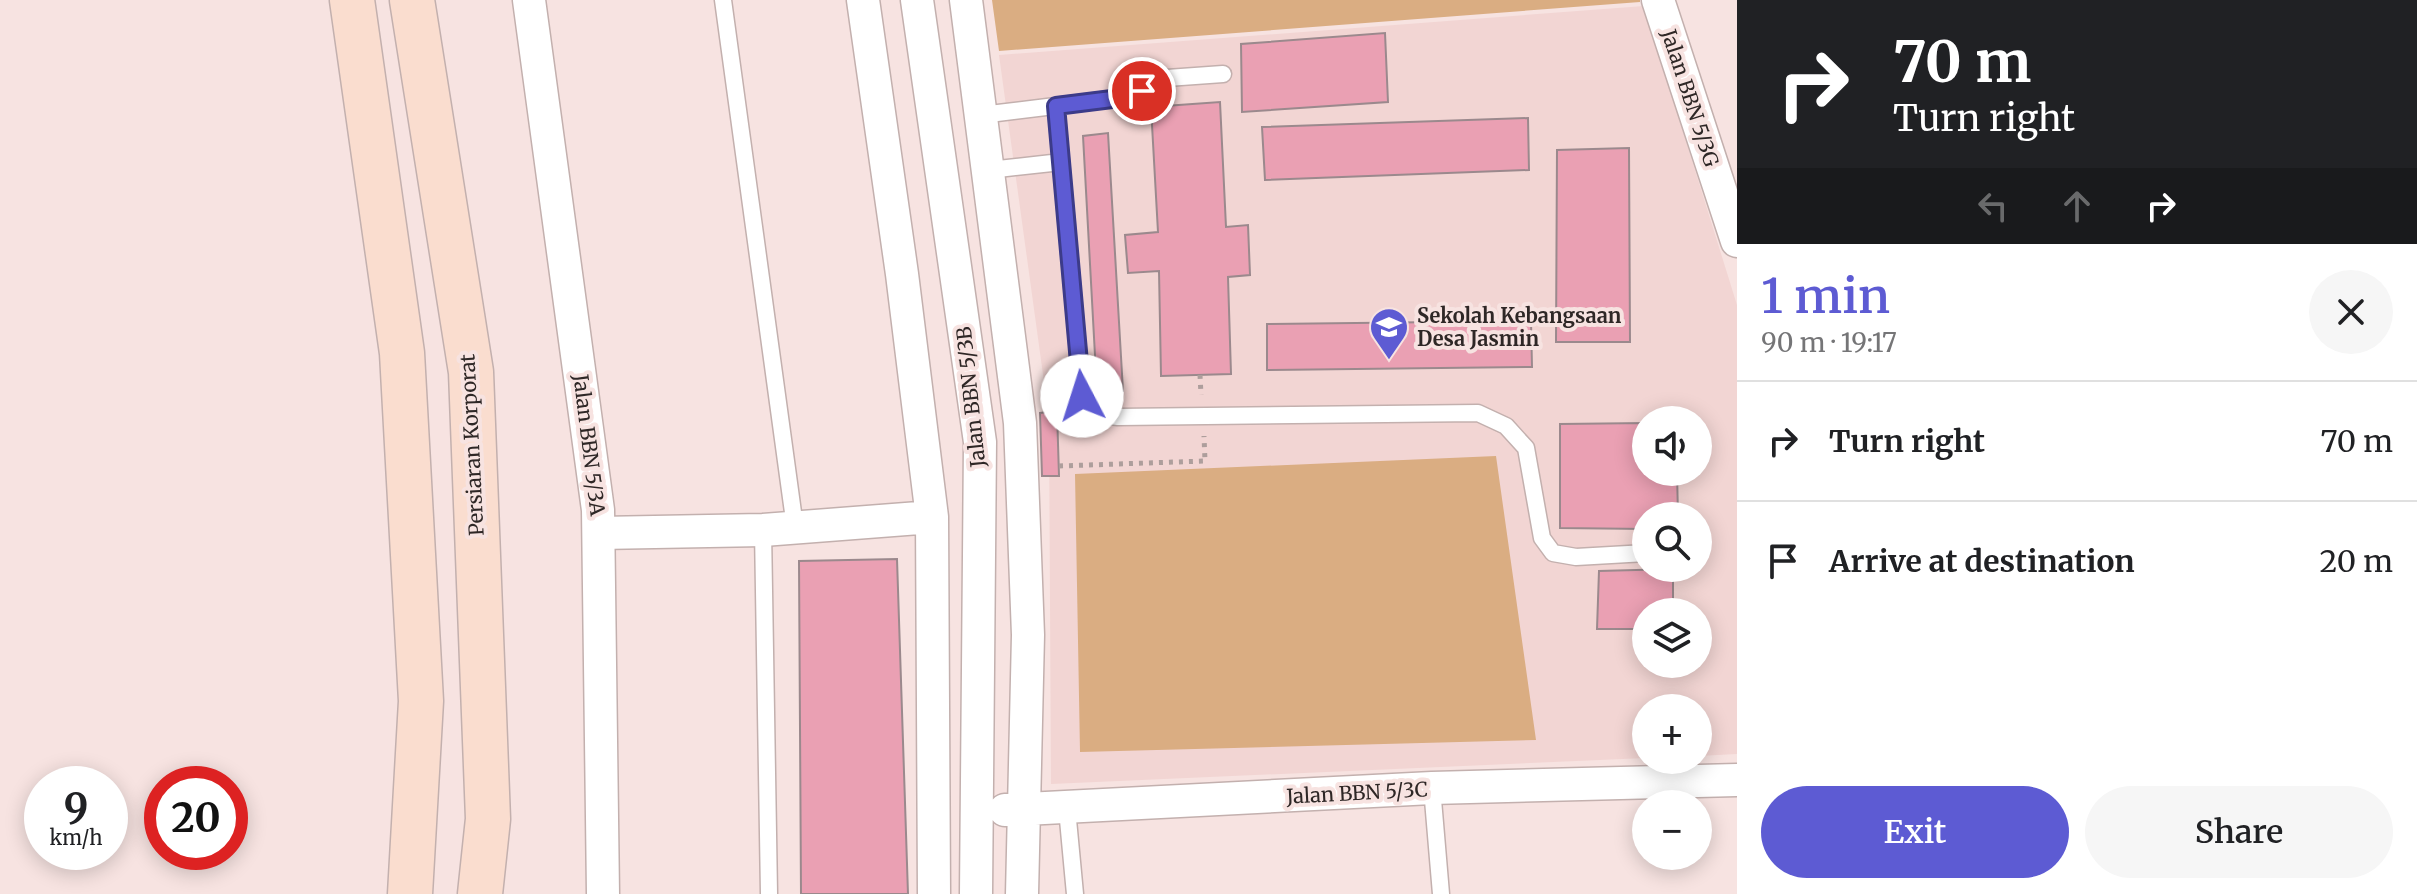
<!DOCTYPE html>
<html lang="en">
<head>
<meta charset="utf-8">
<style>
	:root { --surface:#fff; --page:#f6f6f6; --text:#202124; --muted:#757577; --line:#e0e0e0; --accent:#5d5bd3 }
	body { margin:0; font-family:Merriweather,serif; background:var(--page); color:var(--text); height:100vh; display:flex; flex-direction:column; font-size:30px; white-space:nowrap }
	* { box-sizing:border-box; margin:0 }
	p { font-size:26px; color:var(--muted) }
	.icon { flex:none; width:44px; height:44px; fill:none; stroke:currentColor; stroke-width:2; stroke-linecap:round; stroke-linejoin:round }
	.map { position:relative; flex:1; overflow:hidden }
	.panel { display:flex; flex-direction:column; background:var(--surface); width:680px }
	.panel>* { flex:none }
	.top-card { background:#202124; color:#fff; overflow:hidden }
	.fabs { position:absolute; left:1632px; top:406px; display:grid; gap:16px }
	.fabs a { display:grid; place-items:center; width:80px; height:80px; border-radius:50%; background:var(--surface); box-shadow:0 4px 20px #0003; font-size:40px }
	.speed { position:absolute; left:24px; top:766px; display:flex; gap:16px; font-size:40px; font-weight:700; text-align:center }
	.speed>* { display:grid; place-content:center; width:104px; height:104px; border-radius:50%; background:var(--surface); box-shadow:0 4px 20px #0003; line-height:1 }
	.speed small { font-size:20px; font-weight:400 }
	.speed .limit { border:12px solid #d22; background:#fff; color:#111 }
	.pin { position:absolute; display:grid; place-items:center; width:68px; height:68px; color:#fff; margin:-34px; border:4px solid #fff; border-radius:50%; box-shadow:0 2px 8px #0007 }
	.me { position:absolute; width:88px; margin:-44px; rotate:355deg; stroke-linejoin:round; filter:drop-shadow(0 0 6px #0008) }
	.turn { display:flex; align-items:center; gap:28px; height:168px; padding:0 24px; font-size:36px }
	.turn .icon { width:104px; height:104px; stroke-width:2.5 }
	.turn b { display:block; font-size:56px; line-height:68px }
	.lanes { display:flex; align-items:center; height:76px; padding:0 24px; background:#0003; justify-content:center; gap:40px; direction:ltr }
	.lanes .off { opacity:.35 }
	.round { display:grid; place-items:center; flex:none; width:84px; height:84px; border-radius:42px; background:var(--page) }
	.summary { display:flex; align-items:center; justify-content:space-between; height:136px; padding:0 24px }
	h1 { font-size:48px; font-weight:600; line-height:60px; color:var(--accent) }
	.cta { display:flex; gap:16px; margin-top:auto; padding:16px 24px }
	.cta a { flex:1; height:92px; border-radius:48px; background:var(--accent); color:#fff; font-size:32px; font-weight:600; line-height:92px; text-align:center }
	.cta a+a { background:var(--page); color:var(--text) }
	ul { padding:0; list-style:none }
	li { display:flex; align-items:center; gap:24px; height:120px; padding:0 24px; border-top:2px solid var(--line) }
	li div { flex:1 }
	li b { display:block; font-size:30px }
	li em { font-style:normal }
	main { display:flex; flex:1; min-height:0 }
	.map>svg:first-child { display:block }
	.built { fill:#f2d5d3; fill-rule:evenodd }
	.green { fill:#daad82 }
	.building { fill:#eaa0b3; stroke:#9b898d; stroke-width:2 }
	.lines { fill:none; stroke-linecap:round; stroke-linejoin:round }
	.lane-casing { stroke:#c3b0ae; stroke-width:19 }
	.street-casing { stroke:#c3b0ae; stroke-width:35 }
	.secondary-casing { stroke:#c3b0ae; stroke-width:47 }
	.path { stroke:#ad9e9c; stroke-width:5; stroke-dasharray:4 6; stroke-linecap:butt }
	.lane { stroke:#fff; stroke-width:16 }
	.street { stroke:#fff; stroke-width:32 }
	.secondary { stroke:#faddcf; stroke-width:44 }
	.route-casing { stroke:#3c3b89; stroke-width:20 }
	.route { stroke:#5d5bd3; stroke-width:14 }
	.labels { text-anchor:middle; stroke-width:8; stroke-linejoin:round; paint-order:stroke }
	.street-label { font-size:20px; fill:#2e2726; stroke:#f7e3e1 }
	.poi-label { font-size:20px; font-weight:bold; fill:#2e2726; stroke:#f7e3e1; text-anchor:start }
</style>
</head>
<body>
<main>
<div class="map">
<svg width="1737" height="894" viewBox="0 0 1737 894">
	<rect width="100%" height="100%" fill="#f7e3e1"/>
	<path class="built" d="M1644,6L1737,305V754L1698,756V708H1646V758L1051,784L1049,418L999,55ZM1646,420H1698V472H1646ZM1646,516H1698V568H1646ZM1646,612H1698V664H1646Z"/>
	<path class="green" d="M992,0H1640V2L999,51Z
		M1496,456L1536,740L1080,752L1075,474Z"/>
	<path class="building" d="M1385,33L1388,102L1242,112L1241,44Z
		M1220,102L1226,227L1248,225L1250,275L1228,277L1231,374L1161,376L1159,271L1128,273L1125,235L1158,232L1151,107Z
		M1528,118L1529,170L1265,180L1262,127Z
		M1108,133L1123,391L1097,392L1083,136Z
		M1629,148L1630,342H1556L1557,150Z
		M1531,321L1532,367L1267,370V324Z
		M1057,411L1059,476H1042L1040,413Z
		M1646,423V472H1677L1678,516H1646V529L1560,528V424Z
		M897,559L908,894H801L799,561Z
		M1673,569V612H1646V629H1597L1599,571Z"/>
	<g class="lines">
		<g class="lane-casing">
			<path id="lane" d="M723,0L795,527
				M1056,106L1061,162
				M981,115L1128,97L1142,91L1153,79L1223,74
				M989,170L1061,162L1082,396L1094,414L1118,417L1478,413L1506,426L1526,448L1542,538L1553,553L1576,557L1646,553
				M763,530L769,894
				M1432,788L1441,894
				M1067,809L1075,894"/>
		</g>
		<g class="street-casing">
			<path id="street" d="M529,0L598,510L603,894
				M863,0L902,274L932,517L934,894
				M917,0L980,442L976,894
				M966,0L1020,423L1028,635L1022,894
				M1658,0L1737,241
				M600,533L763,530L932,517
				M1005,810L1432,788L1737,780"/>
		</g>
		<g class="secondary-casing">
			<path id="secondary" d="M352,0L402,353L421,701L410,894
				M412,0L471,372L488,819L480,894"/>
		</g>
		<path class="path" d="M1200,375L1201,395
			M1059,466L1205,461L1204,436"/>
		<use href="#lane" class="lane"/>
		<use href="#street" class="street"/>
		<use href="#secondary" class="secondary"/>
	</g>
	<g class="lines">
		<g class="route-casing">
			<path id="route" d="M1082,396L1056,106L1128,97L1142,91"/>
		</g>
		<use href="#route" class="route"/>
	</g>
	<defs>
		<g id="school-pin" transform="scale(2)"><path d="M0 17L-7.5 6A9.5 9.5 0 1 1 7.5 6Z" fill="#5d5bd3" stroke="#f7e3e1"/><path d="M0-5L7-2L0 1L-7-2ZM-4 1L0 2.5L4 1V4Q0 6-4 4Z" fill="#fff"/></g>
	</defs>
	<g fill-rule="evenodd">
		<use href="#school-pin" x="1389" y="327"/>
	</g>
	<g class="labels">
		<g class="street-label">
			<text transform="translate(1690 98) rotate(72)" y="7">Jalan BBN 5/3G</text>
			<text transform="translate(971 397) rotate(-96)" y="7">Jalan BBN 5/3B</text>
			<text transform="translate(472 445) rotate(-93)" y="7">Persiaran Korporat</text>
			<text transform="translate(589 445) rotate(83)" y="7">Jalan BBN 5/3A</text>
			<text transform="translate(1357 793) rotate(-3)" y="7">Jalan BBN 5/3C</text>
		</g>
		<g class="poi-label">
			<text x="1417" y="323">Sekolah Kebangsaan<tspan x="1417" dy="23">Desa Jasmin</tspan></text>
		</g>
	</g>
</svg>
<div class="fabs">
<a><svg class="icon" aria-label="sound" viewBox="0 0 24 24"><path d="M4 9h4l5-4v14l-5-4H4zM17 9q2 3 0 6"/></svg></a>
<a><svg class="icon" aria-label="search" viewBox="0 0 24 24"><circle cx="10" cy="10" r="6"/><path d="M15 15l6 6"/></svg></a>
<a><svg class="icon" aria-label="layers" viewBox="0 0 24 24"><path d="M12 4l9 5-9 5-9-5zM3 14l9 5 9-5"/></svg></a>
<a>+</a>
<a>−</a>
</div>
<div class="speed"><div>9<small>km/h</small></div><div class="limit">20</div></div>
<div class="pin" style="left:1142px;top:91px;background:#d93025"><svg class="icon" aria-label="arrive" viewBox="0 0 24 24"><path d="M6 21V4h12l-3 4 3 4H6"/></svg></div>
<svg class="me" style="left:1082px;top:396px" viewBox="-20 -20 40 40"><circle r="19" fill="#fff"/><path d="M0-13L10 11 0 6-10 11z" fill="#5d5bd3"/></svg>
</div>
<section class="panel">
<div class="top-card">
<div class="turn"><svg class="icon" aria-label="right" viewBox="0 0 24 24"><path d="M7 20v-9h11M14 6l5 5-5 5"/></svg><div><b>70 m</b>Turn right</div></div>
<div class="lanes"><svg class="icon off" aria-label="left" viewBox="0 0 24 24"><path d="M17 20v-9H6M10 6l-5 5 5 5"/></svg><svg class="icon off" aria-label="ahead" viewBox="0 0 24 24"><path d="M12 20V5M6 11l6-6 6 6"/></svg><svg class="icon" aria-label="right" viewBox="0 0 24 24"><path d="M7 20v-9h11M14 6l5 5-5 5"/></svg></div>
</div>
<div class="summary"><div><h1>1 min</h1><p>90 m · 19:17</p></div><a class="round"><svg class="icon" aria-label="close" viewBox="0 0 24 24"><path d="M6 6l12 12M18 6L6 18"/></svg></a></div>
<ul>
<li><svg class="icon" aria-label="right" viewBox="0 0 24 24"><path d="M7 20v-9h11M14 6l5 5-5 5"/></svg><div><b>Turn right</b></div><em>70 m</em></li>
<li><svg class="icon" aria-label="arrive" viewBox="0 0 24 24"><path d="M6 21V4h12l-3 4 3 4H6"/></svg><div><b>Arrive at destination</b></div><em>20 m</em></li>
</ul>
<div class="cta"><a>Exit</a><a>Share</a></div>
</section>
</main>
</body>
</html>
